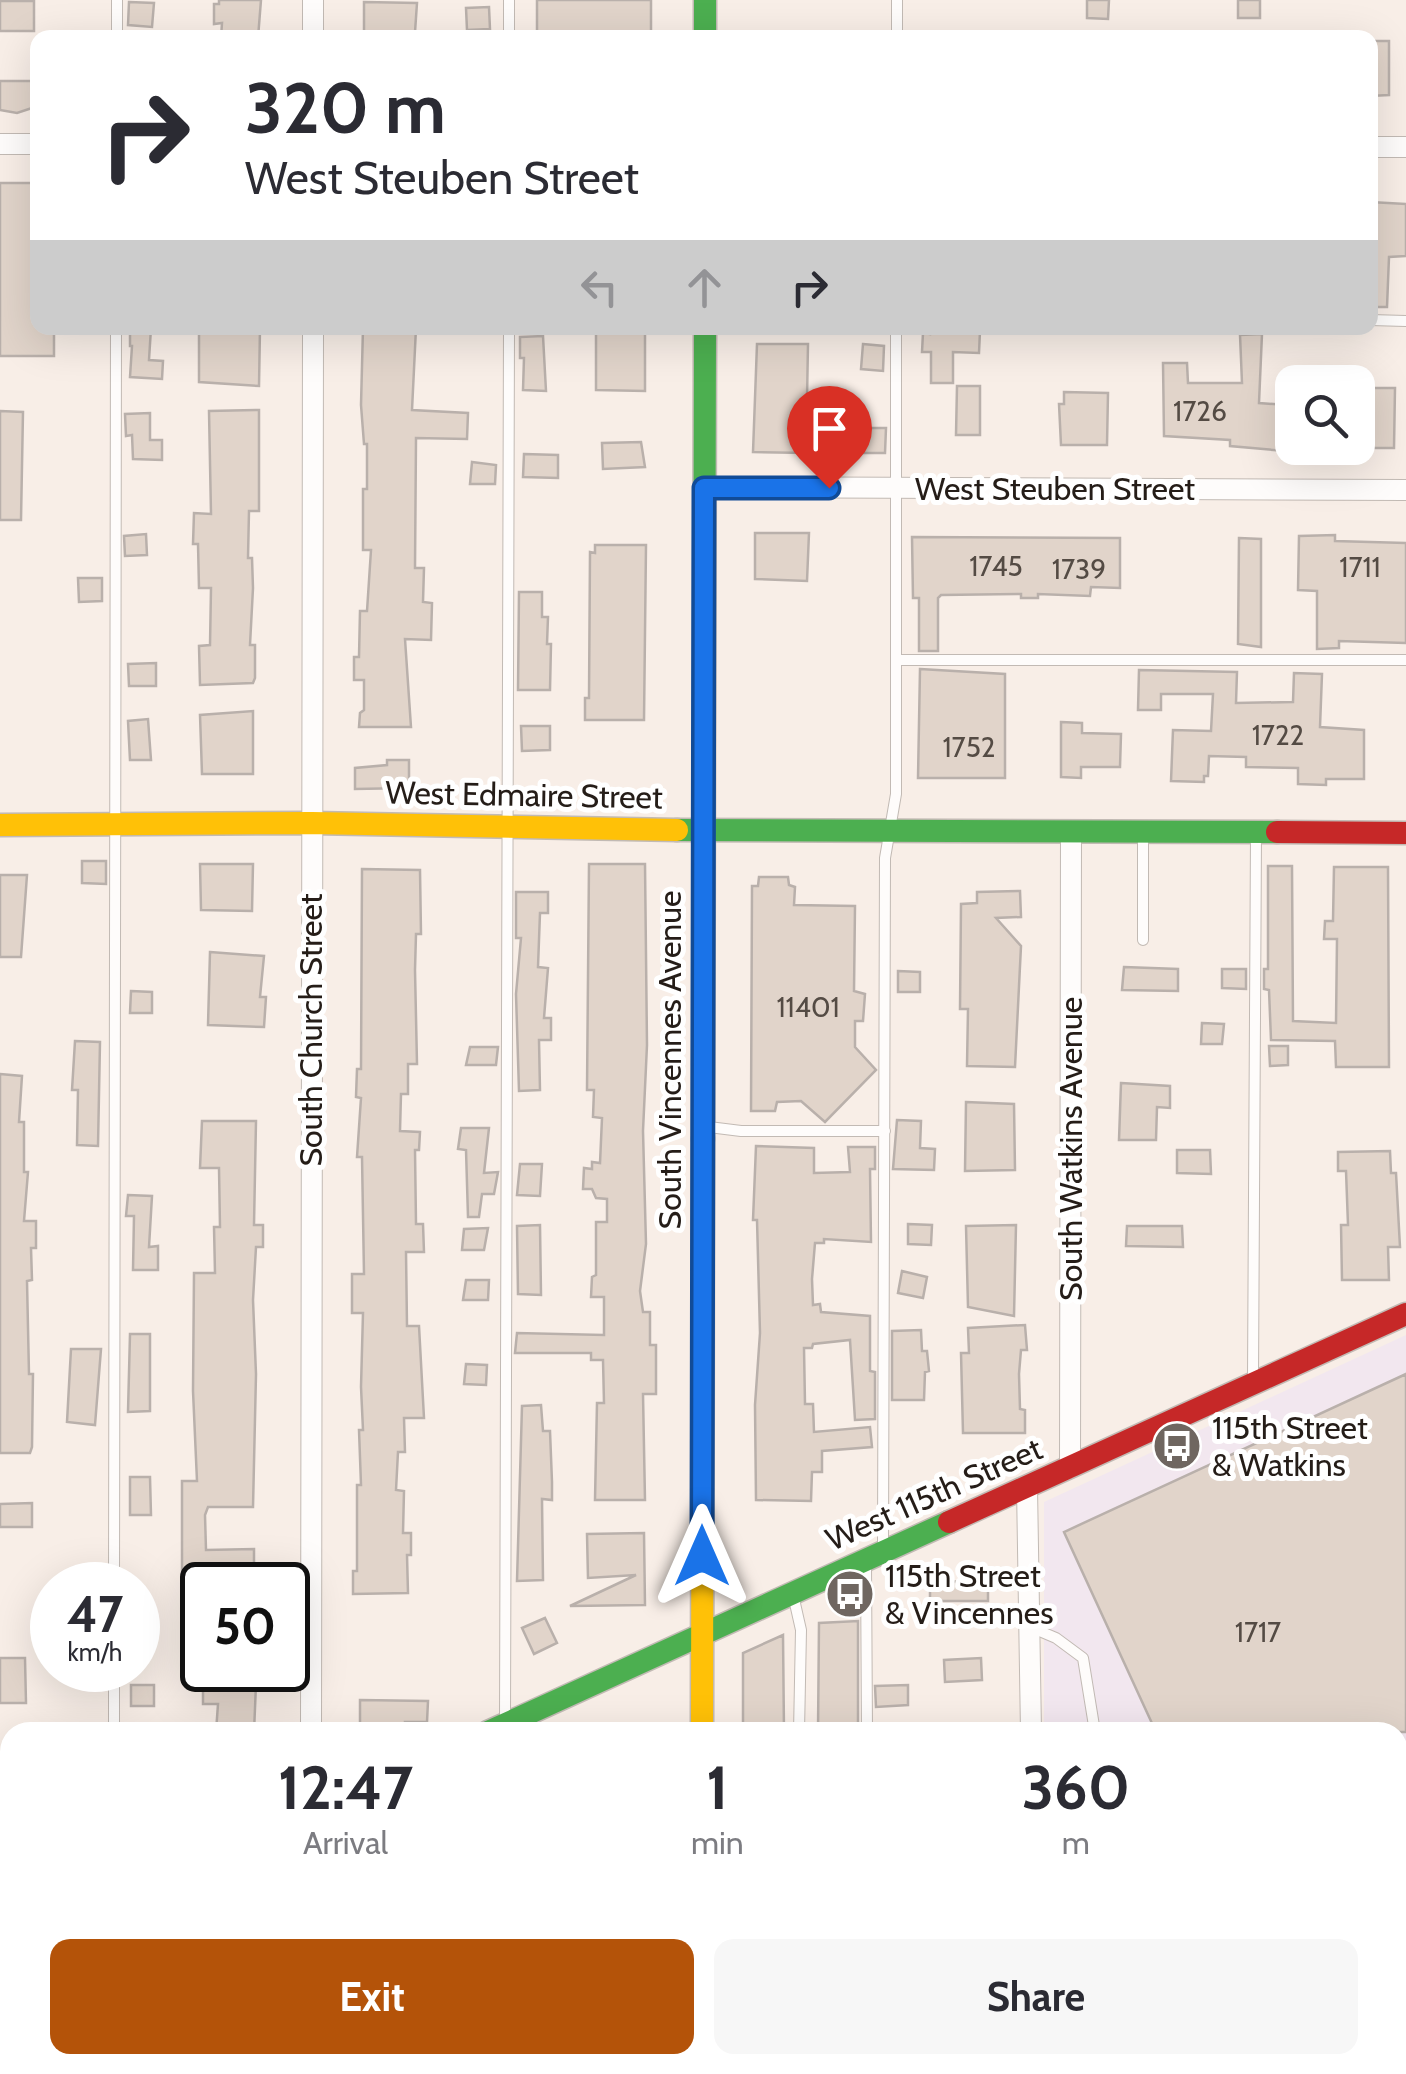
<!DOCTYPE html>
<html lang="en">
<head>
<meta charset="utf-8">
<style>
	:root { --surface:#fff; --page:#f7f7f7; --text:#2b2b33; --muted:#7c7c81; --accent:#b45309 }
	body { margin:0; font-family:Cabin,sans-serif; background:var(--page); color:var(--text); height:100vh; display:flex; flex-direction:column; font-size:38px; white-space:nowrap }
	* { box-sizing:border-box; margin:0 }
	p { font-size:32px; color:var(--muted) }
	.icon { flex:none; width:55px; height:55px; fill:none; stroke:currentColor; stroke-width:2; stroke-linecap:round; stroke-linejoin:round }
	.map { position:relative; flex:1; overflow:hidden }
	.details { position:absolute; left:0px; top:1722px; width:1408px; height:352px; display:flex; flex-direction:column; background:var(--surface); border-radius:30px 30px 0 0; box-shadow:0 10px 40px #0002 }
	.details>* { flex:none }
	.hud { position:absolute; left:30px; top:30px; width:1348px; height:305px; border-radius:20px; box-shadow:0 10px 40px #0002; background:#fff; color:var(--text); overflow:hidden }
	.fabs { position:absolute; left:1275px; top:365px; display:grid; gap:20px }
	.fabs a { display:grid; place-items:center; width:100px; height:100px; border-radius:20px; background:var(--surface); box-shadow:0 10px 40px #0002; font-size:50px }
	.speed { position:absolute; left:30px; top:1562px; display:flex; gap:20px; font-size:50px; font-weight:700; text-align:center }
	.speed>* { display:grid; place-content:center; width:130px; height:130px; border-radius:50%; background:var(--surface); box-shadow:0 10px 40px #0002; line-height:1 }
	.speed small { font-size:25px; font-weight:400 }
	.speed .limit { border:5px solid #111; border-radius:15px; background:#fff; color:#111 }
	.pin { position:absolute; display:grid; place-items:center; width:85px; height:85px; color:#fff; margin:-102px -42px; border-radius:50% 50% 50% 0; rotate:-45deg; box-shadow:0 0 10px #0007 }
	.pin .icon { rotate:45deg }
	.me { position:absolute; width:110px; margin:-55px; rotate:0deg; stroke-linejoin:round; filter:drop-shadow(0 0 8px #0008) }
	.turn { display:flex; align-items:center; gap:35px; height:210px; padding:0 50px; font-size:45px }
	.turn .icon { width:130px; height:130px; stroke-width:2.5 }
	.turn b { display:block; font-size:70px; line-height:85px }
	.lanes { display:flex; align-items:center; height:95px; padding:0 50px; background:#0003; justify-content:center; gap:50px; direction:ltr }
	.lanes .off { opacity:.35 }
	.eta { display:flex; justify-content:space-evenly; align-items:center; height:170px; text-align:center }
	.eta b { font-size:60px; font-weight:700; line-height:70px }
	.cta { display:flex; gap:20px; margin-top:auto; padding:20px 50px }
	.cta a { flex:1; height:115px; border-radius:20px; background:var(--accent); color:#fff; font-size:40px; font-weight:700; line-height:115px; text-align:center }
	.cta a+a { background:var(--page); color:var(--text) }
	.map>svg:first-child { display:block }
	.industrial { fill:#f2e7ef }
	.green { fill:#d3dbc8 }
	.building { fill:#e1d4ca; stroke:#b9b0ab; stroke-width:2.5 }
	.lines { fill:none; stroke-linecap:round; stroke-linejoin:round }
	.lane-casing { stroke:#c2bab4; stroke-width:12 }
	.street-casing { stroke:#c2bab4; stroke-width:22 }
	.fast-casing { stroke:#c2bab4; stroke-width:25 }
	.slow-casing { stroke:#c2bab4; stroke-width:25 }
	.jam-casing { stroke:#c2bab4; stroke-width:25 }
	.path { stroke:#d8d5d3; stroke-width:4; stroke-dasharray:2.5 8; stroke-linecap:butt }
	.lane { stroke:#fefcfb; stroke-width:10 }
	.street { stroke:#fefcfb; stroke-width:20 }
	.fast { stroke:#4caf50; stroke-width:22 }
	.slow { stroke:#ffc107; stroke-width:22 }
	.jam { stroke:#c62828; stroke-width:22 }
	.route-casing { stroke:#114b97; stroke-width:25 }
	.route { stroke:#1a73e8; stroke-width:18 }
	.labels { text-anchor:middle; stroke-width:10; stroke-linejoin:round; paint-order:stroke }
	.number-label { font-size:28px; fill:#544b44 }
	.street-label { font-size:32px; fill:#251d18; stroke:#fff }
	.poi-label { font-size:32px; fill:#251d18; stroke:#fff; text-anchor:start }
</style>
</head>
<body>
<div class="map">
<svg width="1406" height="2074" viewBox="0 0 1406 2074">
	<rect width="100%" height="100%" fill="#f8eee7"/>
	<path class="industrial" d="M1406,1335V2074H1045V2065H1398V1732H1044V1502Z"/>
	<path class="green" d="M10,1985V2065H187V2074H0V1990Z"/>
	<path class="building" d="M219,0H261L258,38H221L222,23L214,24V4H219Z
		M537,0H651V38H537Z
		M1087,0H1109L1108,19L1087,18Z
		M1238,0H1260V18H1238Z
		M0,1H34V31H0Z
		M129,2L154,3L152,27L128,25Z
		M364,2L417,3L415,32H364Z
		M489,7L490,29L467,30L466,8Z
		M1370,41H1389V95L1370,96Z
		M0,81H38V106L17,113L0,110Z
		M0,183H38V328H54V356H0Z
		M1370,202L1406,204V256L1389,257L1387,307H1370Z
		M130,328H151L149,360L163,361L162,379L130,377L132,346H130Z
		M199,328H260L259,386L199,382Z
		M363,328H416L412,410L468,413L467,439L416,438L415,568H424L423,602L432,603L431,640L405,639L411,727H359L360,713L364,710V680H354V657H359L360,611H367L371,550H363V489H367V444H364L361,405Z
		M930,330L980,331L979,353L953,352V383H931V352H922L923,333L930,334Z
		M596,331H645V391L596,390Z
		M1262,334L1259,403L1287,405L1285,451L1230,446V440L1164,436L1163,363H1187L1188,383H1242L1240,335Z
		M543,336L546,391L523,390L524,358H520V337Z
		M757,344H808L806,453L753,452Z
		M863,344L884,346L883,371L861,369Z
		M957,386H980V435H956Z
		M1358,388H1395L1394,448H1372V441H1368V438H1358Z
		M1064,392L1108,393L1107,445H1061L1059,404H1064Z
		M259,410V511H249L248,558H252L253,588L250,645H255V678L253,683L200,685L199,646L210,645L211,588H199L198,544H193L194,513L211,514L209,411Z
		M0,411L23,412L21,520H0Z
		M150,413V440H162V460L133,459L132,435L126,436L125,414Z
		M852,428H886L885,453H852Z
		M641,442L645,467L603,469L602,443Z
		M524,454L558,455V478L523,477Z
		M472,462L496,465L495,484H470Z
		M755,533H809L807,581L755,579Z
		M146,534L147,555L125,556L124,536Z
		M1335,535V541L1406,543V643L1339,641V648L1317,649V591L1298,590L1299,536Z
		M912,537L1120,538V588L1091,587L1090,596L1038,594V598H1021V594L941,595L938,598V651H919V598H913Z
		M1239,538L1261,539V647L1238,644Z
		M595,545H646L644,720H585V698H589L590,552L595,553Z
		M78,578H102V601L79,602Z
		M519,592H542V617H548L547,644H551L550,690H518Z
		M156,663V686H129L128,664Z
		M920,669L1005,674V778H918Z
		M1139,670L1237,672L1236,703L1293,702L1294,673L1322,674L1320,727L1364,730V779H1326V785L1298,784V768L1246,767V757L1209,756L1208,776H1204V782L1171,781L1173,730L1211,731L1213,694H1161V710H1138Z
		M253,711V774H202L200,715Z
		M148,719L151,760H130L128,721Z
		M1061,722L1082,723V733L1121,734L1120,767H1081V778L1061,777Z
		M521,726H550V750L522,751Z
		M387,760H409V788L355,789V768L387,765Z
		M82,861H106V884L82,883Z
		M200,864H253L252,911L201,910Z
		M589,864H645L647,1045L643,1131L646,1244L640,1291L643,1312H650V1345H656V1394H643L645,1500H595L597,1403H604L603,1360H591V1353H515L517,1333L604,1335V1297H591L592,1277L596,1275V1222H607V1199L596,1198L592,1189H583L584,1168L592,1169V1162L600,1163L602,1118L593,1117L594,1090H587Z
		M1268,866H1292L1293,1021L1336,1023L1337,939H1324L1325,921H1333L1334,867H1388L1389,1067H1336L1335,1041L1271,1040L1269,990L1264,989V969H1268Z
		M362,869L420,870L421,934H416L415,970L417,1064H408V1094H401L400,1131L420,1132L419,1150H415L416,1224H423L424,1252H406L407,1326H419L424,1418H404L405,1452H398L396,1490L404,1491L403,1533H411V1555H407L408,1593L353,1594V1571H357V1485H361L359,1430H363L361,1387L363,1313H352V1274H364L362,1157H357L361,1098L356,1097L357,1069H361Z
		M0,875H27L21,957H0Z
		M759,877H788L789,885L795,887L794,905L855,906L854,991L865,994L863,1021H855V1047L876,1070L825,1122L801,1101L777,1102L775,1111H751L752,886H758Z
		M1020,891L1021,917L996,918L1021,946L1015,1067L967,1066L968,1009H960L961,904L977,903V892Z
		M516,892H548V913H540L538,967L548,968L544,1018H551V1040H539L540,1090L519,1091L516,994L521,938H516Z
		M210,952L264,956L260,997H266L264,1027L208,1025Z
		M1124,967L1178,969V991L1122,990Z
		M1222,969H1246V989L1222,988Z
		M898,971L920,972V992H898Z
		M131,991L152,992V1013H130Z
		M1202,1023L1224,1024L1222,1044H1201Z
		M75,1041L100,1042L98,1146L77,1145L78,1090H72Z
		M1269,1046H1288V1065L1270,1066Z
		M470,1047H498L496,1065H466Z
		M0,1074L22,1076L19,1122H24V1172H28L24,1221H36V1248H31L32,1280L27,1281L29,1374H33L32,1447L30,1453H0Z
		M1121,1083L1170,1086V1108L1157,1107L1156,1140H1119Z
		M966,1102L1014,1104L1015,1170L965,1171Z
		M897,1120L921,1121L920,1148L935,1149L934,1170L893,1169Z
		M202,1121H256L254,1225H263V1247H256L253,1300L256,1374L253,1507H208L205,1515L206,1550L254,1549V1585H204V1574H182V1481H197L193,1391L194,1273H215L214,1227H220L219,1168H200Z
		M461,1128H489L484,1173L498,1172L494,1194H482L479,1217H468L466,1150L458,1149Z
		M756,1146L814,1148V1173L850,1172L848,1147H875V1169H870L871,1242L824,1239V1243H815L812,1279L813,1305L820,1304L821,1312L870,1316V1371L875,1372V1419L855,1420L850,1340L813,1344L812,1348H804L805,1404H813L814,1432L870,1427L872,1447L822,1451V1472H812L811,1501L756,1500L755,1405L760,1333L757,1220H753Z
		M1177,1150H1210L1211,1174L1177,1173Z
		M1390,1151L1391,1173H1396L1400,1247H1388L1389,1280H1342L1341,1225H1348L1346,1171H1338V1152Z
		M520,1164H542L540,1196L517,1195Z
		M128,1195L152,1196L149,1247L158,1246V1270H133L134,1216H126Z
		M908,1224L932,1225L931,1245L908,1244Z
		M540,1225L541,1295L518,1294L517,1226Z
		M1016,1225L1014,1316L968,1307L966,1226Z
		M1127,1226H1182L1183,1247L1126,1246Z
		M488,1228L484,1250H462L464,1229Z
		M902,1271L927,1277L923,1298L898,1293Z
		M466,1280H489L488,1300H463Z
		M1025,1325L1027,1350H1021L1019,1374L1020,1409L1025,1410V1433H963L961,1353H969L968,1328Z
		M921,1330L922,1351H927L929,1371L925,1372L924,1400H892V1331Z
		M130,1334H150V1411L128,1412Z
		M71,1349H101L95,1425L67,1422Z
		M466,1364L487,1365L486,1385L464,1384Z
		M1406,1374V1732H1156L1064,1532Z
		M541,1405L543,1431H550L552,1482V1500L542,1499L543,1580L517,1581L522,1406Z
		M130,1477H150L151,1515H130Z
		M32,1503V1527H0V1504Z
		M644,1533L645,1605L570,1606L636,1575L588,1578L587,1534Z
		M988,1581V1601H930V1582Z
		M545,1618L557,1643L534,1654L522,1628Z
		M858,1621V1732H818L819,1623Z
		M783,1635L784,1732H743V1653Z
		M0,1658H25L26,1703H0Z
		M981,1658L982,1680L945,1682L944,1660Z
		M203,1684H256L254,1732H216L218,1704H203Z
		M131,1685H154V1706H131Z
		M908,1685V1705L876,1707L875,1686Z
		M360,1700L428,1701L427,1722H405V1728L360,1727Z"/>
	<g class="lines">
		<g class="lane-casing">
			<path id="lane" d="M509,0V38
				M117,38V0
				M897,38V0
				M1370,320L1406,321
				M896,660H1406
				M1143,940V838
				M709,1127L741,1131H885
				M1253,1378L1256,835
				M883,1545L885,858L896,794V328
				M866,1564L867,1732
				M114,1585L116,328
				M794,1599L801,1630L799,1732
				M1030,1627L1056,1638L1083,1658L1095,1732
				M505,1721L509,328
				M114,1732V1670
				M0,1826L10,1822
				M193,2065V2074
				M1194,2065V2074
				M1272,2065L1276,2074
				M528,2074V2065
				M866,2074V2065"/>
		</g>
		<g class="street-casing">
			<path id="street" d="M313,38V0
				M0,144H38
				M1370,147H1406
				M704,487L1406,490
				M1070,1468L1071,831
				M1027,1487L1031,1732
				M311,1732L313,328
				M360,2065V2074
				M1035,2065V2074"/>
		</g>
		<g class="fast-casing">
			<path id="fast" d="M705,0V38
				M677,830L1277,832
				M703,1139L705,328
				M488,1732L949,1522"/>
		</g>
		<g class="slow-casing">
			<path id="slow" d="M0,825L312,823L677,830
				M702,1732L703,1139
				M0,1954L10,1950
				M700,2065V2074"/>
		</g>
		<g class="jam-casing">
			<path id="jam" d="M1277,832L1406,833
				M949,1522L1406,1314"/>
		</g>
		<path class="path" d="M48,2065L122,2074
			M0,2070L22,2065"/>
		<use href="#lane" class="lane"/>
		<use href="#street" class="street"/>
		<use href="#fast" class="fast"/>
		<use href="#slow" class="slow"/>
		<use href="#jam" class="jam"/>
	</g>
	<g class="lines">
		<g class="route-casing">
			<path id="route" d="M702,1556L704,488H829"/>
		</g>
		<use href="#route" class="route"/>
	</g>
	<defs>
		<g id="bus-disc" transform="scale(2.5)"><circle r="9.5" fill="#6f6660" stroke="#fff"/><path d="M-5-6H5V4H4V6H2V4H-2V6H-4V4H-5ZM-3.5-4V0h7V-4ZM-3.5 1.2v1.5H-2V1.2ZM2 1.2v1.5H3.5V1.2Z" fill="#fff"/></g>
	</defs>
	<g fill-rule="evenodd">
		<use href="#bus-disc" x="1177" y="1446"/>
		<use href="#bus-disc" x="850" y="1594"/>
	</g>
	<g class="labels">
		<g class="number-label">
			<text x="1200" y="421">1726</text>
			<text x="996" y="576">1745</text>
			<text x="1360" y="577">1711</text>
			<text x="1079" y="579">1739</text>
			<text x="1278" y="745">1722</text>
			<text x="969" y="757">1752</text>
			<text x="808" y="1017">11401</text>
			<text x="1258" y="1642">1717</text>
		</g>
		<g class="street-label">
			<text x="1055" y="500">West Steuben Street</text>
			<text transform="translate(524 795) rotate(1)" y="11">West Edmaire Street</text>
			<text transform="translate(311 1030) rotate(-90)" y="11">South Church Street</text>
			<text transform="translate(670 1060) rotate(-90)" y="11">South Vincennes Avenue</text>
			<text transform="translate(1071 1149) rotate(-90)" y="11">South Watkins Avenue</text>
			<text transform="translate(934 1494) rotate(-24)" y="11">West 115th Street</text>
		</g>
		<g class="poi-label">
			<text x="1212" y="1439">115th Street<tspan x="1212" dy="37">&amp; Watkins</tspan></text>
			<text x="885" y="1587">115th Street<tspan x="885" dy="37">&amp; Vincennes</tspan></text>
		</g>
	</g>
</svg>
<div class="fabs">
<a><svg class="icon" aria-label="search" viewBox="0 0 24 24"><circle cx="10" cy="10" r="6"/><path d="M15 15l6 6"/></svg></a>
</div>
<div class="speed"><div>47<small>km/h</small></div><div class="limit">50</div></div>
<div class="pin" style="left:829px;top:488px;background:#d93025"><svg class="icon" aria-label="arrive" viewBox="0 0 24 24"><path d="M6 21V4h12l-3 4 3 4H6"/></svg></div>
<svg class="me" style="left:702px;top:1556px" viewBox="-20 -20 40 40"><path d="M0-17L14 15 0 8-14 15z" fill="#1a73e8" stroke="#fff" stroke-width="4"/></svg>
<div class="hud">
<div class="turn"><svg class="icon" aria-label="right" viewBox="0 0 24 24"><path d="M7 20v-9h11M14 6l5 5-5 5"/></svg><div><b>320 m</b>West Steuben Street</div></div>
<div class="lanes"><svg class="icon off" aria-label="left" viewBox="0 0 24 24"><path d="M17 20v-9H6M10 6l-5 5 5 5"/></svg><svg class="icon off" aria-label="ahead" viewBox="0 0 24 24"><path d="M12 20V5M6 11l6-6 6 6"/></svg><svg class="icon" aria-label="right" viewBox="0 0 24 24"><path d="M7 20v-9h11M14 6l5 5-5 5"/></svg></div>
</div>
<section class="details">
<div class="eta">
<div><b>12:47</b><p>Arrival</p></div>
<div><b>1</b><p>min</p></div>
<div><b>360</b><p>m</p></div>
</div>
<div class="cta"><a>Exit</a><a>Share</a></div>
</section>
</div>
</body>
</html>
